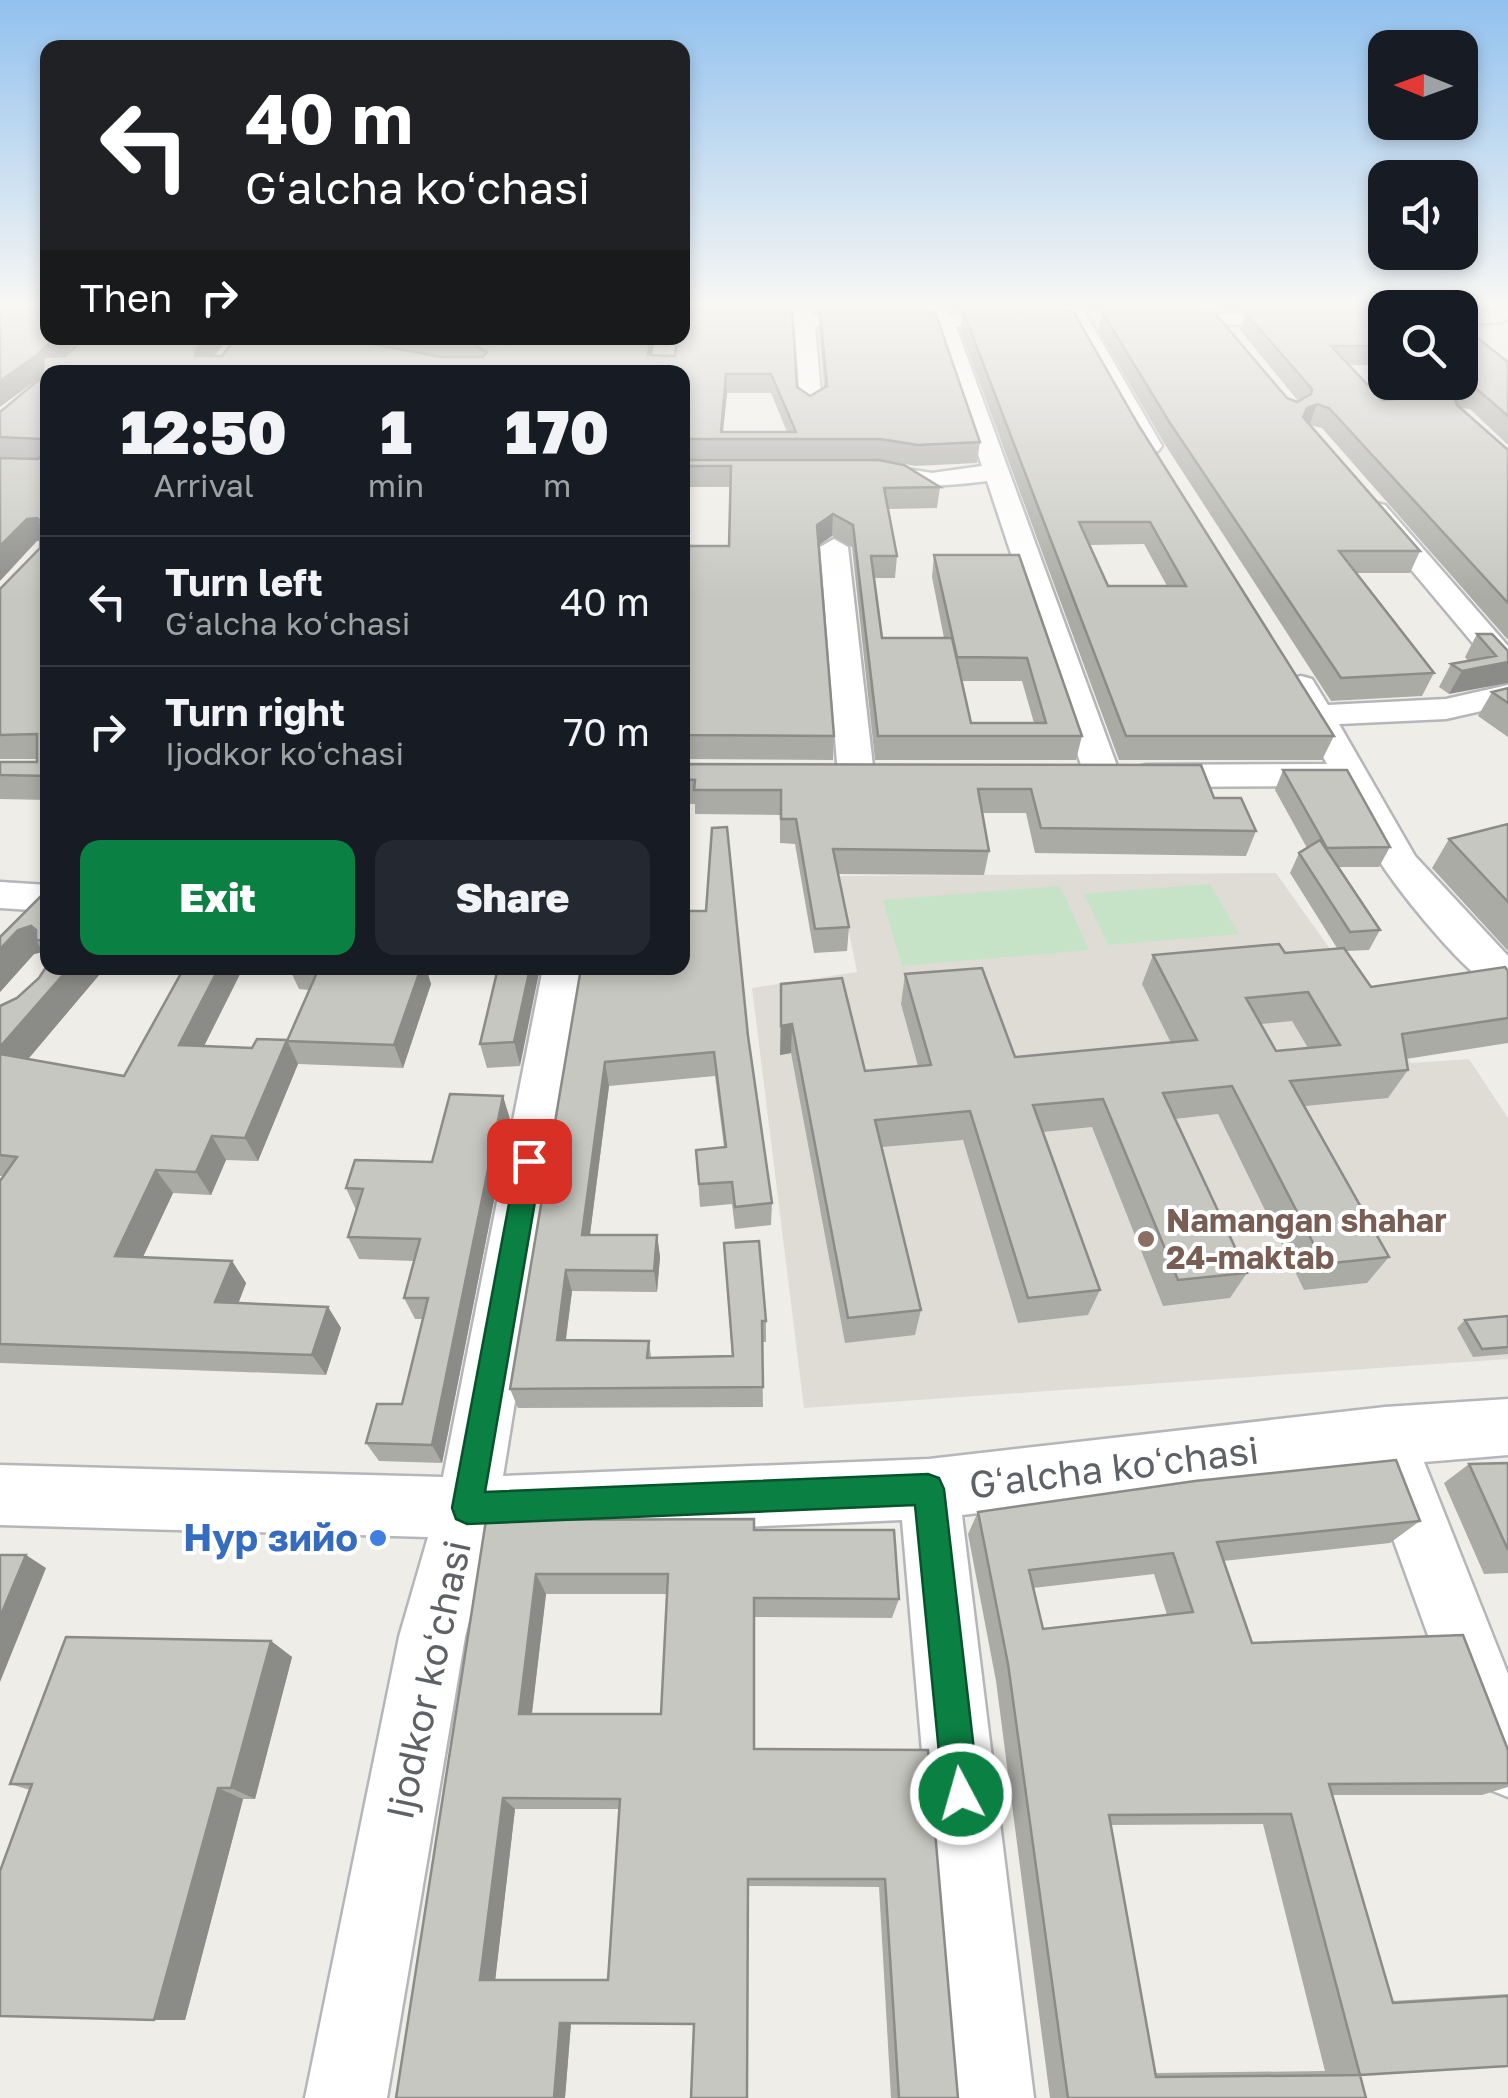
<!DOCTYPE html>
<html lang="en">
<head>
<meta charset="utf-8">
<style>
	:root { --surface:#171b24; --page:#242831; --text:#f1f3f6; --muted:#9ea1a6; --line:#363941; --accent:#0b8043 }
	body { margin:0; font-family:"Golos Text",sans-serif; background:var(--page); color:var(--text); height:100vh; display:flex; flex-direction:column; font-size:38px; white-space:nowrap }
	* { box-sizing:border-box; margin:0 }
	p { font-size:32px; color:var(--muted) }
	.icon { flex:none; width:55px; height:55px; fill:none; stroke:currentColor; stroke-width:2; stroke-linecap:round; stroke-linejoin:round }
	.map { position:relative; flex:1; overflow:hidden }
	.sheet { position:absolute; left:40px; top:365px; width:650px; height:610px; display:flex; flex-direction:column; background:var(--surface); border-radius:20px; box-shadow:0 5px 15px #0003 }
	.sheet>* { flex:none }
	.guide { position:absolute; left:40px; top:40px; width:650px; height:305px; border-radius:20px; box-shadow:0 5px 15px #0003; background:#202124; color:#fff; overflow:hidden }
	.needle { width:65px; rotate:271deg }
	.tools { position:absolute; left:1368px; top:30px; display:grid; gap:20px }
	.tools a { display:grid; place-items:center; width:110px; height:110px; border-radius:20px; background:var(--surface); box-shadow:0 5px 15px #0003; font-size:50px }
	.pin { position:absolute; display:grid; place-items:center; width:85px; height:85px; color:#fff; margin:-42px; border-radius:20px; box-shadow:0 5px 15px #0006 }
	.me { position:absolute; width:110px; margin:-55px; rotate:354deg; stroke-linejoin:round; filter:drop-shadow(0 0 8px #0008) }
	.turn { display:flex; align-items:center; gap:35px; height:210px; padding:0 40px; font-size:45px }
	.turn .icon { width:130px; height:130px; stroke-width:2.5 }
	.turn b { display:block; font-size:70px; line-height:85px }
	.then { display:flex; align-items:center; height:95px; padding:0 40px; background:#0003; gap:20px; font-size:38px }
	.eta { display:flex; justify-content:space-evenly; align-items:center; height:170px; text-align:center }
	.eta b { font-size:60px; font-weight:800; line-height:70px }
	.primary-button { display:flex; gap:20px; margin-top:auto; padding:20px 40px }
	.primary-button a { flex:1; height:115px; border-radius:20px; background:var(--accent); color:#fff; font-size:40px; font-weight:800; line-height:115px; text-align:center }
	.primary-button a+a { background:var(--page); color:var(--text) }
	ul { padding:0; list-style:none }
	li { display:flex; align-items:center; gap:30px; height:130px; padding:0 40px; border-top:2px solid var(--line) }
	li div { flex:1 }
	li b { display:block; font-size:38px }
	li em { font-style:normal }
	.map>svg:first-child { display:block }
	.education { fill:#dedcd5 }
	.green { fill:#c6e3c8 }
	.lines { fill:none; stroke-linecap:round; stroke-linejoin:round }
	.minor-casing { stroke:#b4b6ba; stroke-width:5 }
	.minor { fill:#fff; fill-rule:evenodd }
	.wall { fill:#ababa6; fill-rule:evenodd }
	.shaded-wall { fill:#8b8b87 }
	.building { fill:#c7c7c1; stroke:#8b8b87; stroke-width:2.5; fill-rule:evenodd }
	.route { fill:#0b8043; stroke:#07532c; stroke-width:2.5 }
	.education-dot { fill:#8d6e63; stroke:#fff; stroke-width:4 }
	.shop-dot { fill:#3f7fe0; stroke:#fff; stroke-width:4 }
	.labels { text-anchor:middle; stroke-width:8; stroke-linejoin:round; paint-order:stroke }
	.education-label { font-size:32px; font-weight:bold; fill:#785e54; stroke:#fff; text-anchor:start }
	.near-street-label { font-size:38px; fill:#5e6165; stroke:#fff }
	.near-shop-label { font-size:38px; font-weight:bold; fill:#366cbe; stroke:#fff; text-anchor:end }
</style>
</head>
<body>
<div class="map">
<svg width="1508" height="2098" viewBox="0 0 1508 2098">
	<rect width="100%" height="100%" fill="#efede7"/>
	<path class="education" d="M1276,873L1411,1063L1469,1059L1508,1118V1359L804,1408L752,988L857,972L838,876Z"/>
	<path class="green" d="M1210,884L1239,934L1108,945L1084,894Z
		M1060,886L1089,950L902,966L883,900Z"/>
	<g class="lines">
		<g class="minor-casing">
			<path id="minor" d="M794,304H812L813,315H930L923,304H942L949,315H1023L1033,321L1023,327H956L1121,777L1116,785L1103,788L1090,785L1085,777L987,481C957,485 878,493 857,470L869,463L932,473L982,466L936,327L815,326L822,406L811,413L800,406L795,326H682V314L794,315Z
				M1061,304H1080L1162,446L1158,451L1150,453L1138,446Z
				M1508,306V319L1502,322L1460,325V313L1492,312Z
				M1162,314H1385V326L1155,324V316Z
				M1411,382H1434L1454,402L1451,407H1435Z
				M1376,503L1385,505L1508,646V674L1497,672L1367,517L1363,511Z
				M834,539L848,547L874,775L869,783L856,786L843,783L838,775L820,547Z
				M1301,676L1312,679L1328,705L1446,699L1508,685V705L1446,719L1339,724L1415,856L1508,956V996C1474,986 1406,900 1384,868C1367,842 1354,813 1339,786L1146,787L1133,784L1128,776L1133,768L1146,765L1327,764L1285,686L1290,679Z
				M0,882L48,885V911L0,908Z
				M543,968H585L503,1476L929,1459L1385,1407L1508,1399V1455L1424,1462L1508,1674V1797L1483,1787L1367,1467L962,1515L1034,2098H952L902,1520L490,1538L465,1637L387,2098H305L399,1637L428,1537L0,1525V1465L443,1477Z"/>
		</g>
		<use href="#minor" class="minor"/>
	</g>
	<path class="wall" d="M682,304H793L790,310L682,311Z
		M815,304H923V310H816Z
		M946,304H1061L1060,310H951Z
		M1083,304H1198L1196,310H1087Z
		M1218,304H1500L1460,308H1385V311L1224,310Z
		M963,311L1139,426L1334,736L1322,760H1119L960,330ZM1144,544L1167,586H1108L1089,545Z
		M682,312L810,396L824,388L819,330L820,312L980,442L977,463L915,466L878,459H682V372H48L37,762V759H0V589L40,548V541H37L0,458V412L42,377L48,338H81L63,356L230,338L214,356L446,357L347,338H655L652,355L675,356ZM727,393H771L787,432H723Z
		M1102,312L1287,398L1297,402L1298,401L1240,330L1245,312H1385V365H1349L1382,400L1452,395L1440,382H1460V324L1508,362V445L1470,409L1461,408L1508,450V640L1322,428L1309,425L1420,551L1410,573H1356L1434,673L1422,696L1331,701L1164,443L1098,330Z
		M682,460L940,487L937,508L888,509L897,556L895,578H874L882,638H944L932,577L934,555H1019L1082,736L1076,760H875L852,547L832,536L819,545L834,736L833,760L682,759V546H729L730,487H682ZM962,681H1022L1034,723H971Z
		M1477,634L1508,651L1449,694L1439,687L1451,664L1468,661L1465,657Z
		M1508,688V737L1478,716L1492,692Z
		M682,764L1214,798L1256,831L1246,856L1035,853L1026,813H982L989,851L984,875L838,874L849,927L847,951L814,953L795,844L780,843V815L695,814V804H682Z
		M1283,770L1390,847L1379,867H1339L1380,930L1369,950L1346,951L1371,987L1508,971V1043L1406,1059L1408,1070L1388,1098L1305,1106L1389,1257L1367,1283L1304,1290L1218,1114L1175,1119L1247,1273L1230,1298L1163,1306L1092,1127L1043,1132L1100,1290L1088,1315L1018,1323L963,1140L882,1147L921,1310L915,1335L845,1343L791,1053L780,1055L781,984L865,1071L918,1066L901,1004L905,974L1015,1057L1171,1043L1142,984L1153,955L1285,953L1337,948L1290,873L1299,853L1307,848L1275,790ZM1292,1021L1308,1048L1276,1051L1261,1024Z
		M0,775L48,776V800L0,799Z
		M1508,824V951L1432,868L1449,839Z
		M48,889V958L43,952L34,954L0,992V937Z
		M48,968H105L28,1059L124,1076L243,968L204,1046L252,1048L287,1040L309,990L299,989L289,968H426L431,984L403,1068L298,1064L258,1161L226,1160L211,1195L173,1193L143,1257L232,1261L246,1283L238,1303L328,1307L341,1328L326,1375L0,1363V1181L4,1176H0V1006L17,998Z
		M498,968L520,1066L487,1068L480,1044Z
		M581,968L748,1036L772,1203L771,1225L735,1229L732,1204L700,1207L696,1150L724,1147L715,1076L609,1086L590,1235H657L660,1257L657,1292L572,1291L566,1340L649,1341L651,1357L732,1356L724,1243L766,1321V1342H762L763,1407L518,1408L510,1389Z
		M510,1119L442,1463L379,1461L366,1443L402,1404L423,1319H415L404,1298L414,1261L359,1259L348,1237L356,1210L346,1188L432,1162Z
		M1508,1316V1354L1473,1357L1457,1328L1465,1320Z
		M1508,1463V1573L1484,1574L1444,1483L1469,1464Z
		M978,1512L1420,1521L1390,1543L1223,1561L1252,1643L1508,1750V1787L1482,1795H1333L1392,2001L1508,1994V2066L1360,2075L1366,2098H1050L996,1681L968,1534ZM1154,1574L1167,1615L1043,1629L1033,1588ZM1263,1824L1325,2071L1155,2073L1110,1825Z
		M486,1520L754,1530L899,1599L892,1618L754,1617V1749L928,1750L958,2098H891L879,1887L749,1886L694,2024L571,2023L565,2098H396ZM546,1594H667L661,1714H532ZM515,1809H619L608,1980H495Z
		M271,1641L292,1657L255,1799H243L185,2020H154L30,1790L10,1784Z"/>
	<path class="shaded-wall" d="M1461,304H1500L1460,309Z
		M55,338H81L45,374L0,407V381Z
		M207,338H230L201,369L195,356V351Z
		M651,338H655L649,372L648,355Z
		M726,374L727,393L722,439H721Z
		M1317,404L1310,424L1300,428L1307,408Z
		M833,514L832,536L816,547L817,525Z
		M37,518L47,539L37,541L0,581V546L27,519Z
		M1508,662V683L1449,694L1462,671Z
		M31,926L41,941L36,940L43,952L34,954L0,992V949L18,930Z
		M69,968H105L13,1077L0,1060V1047Z
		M219,968H243L193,1068L179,1045Z
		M421,968H426L431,984L403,1068L394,1045Z
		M530,968H540L520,1066L514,1042Z
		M792,1024L791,1053L780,1055L781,1026Z
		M287,1040L298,1064L258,1161L245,1138Z
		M605,1062L609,1086L587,1257L582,1235Z
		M503,1096L510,1119L442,1463L432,1445Z
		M212,1136L226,1160L211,1195L196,1172Z
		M156,1170L173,1193L133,1278L115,1256Z
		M657,1235L660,1257L657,1292L654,1271Z
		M232,1261L246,1283L231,1323L215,1302Z
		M566,1270L572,1291L563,1360L557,1340Z
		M328,1307L341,1328L326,1375L312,1355Z
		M26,1555L46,1568L0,1682V1617Z
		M536,1574L546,1594L530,1728L519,1714Z
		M271,1641L292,1657L255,1799L231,1788Z
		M218,1788L243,1799L185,2020H154Z
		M503,1798L515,1809L495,1982L480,1980Z
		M560,2023H571L565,2098H554Z"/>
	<path class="building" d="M0,304H48V338H55L37,355L0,381Z
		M1395,304H1435L1439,308H1395Z
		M963,311H1073L1139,426L1334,736H1126ZM1079,522H1150L1186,586H1108Z
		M682,312H792L797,387L810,396L827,386L820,312H935L980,442L918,445L880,439H682V372H48V776L0,775V762H37V734L0,735V589L40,548L41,521L37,518L27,519L0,546V458L38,459L42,455L41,439L0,437V412L42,377L44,357L65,356L85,338H207L195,351V356H222L236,338H340L441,357H483L487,352L473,344L440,338H651L648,355L675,356L677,338H682ZM726,374H771L796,432H721Z
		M1102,312H1214L1287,398L1297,402L1311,394L1312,389L1245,312H1385V346H1331L1382,400L1454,395L1457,405L1508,450V603L1329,408L1317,404L1307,408L1303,417L1420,551H1339L1434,673L1341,678L1170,423Z
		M1460,324L1508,362V416L1478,390L1464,388L1465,380L1460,375Z
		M682,460H879L904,465L940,487L884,488L897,556H871L882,638H952L971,723H1046L1027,658L957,657L934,555H1019L1082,736H878L853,525L833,514L817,525L834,736L682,735V546H729L731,466H682Z
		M1477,634H1492L1508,651V662L1462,671L1451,664L1496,656Z
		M1508,688V703L1492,692Z
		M682,764L1201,765L1214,798H1241L1256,831L1041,828L1031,789H978L989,851L833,849L849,927L815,929L796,819H781V790H694L695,780L682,779Z
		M1283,770H1347L1390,847L1327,848Z
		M1508,824V902L1449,839Z
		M727,827L748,1036L772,1203L735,1207L732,1182L699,1184L696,1150L726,1147L714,1052L605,1062L582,1235H657L654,1271L566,1270L557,1340L649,1341L647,1358L733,1356L724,1243L759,1241L766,1321H762L763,1387L510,1389L581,968H682V911H706L712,828Z
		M1320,840L1380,930L1350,932L1299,853Z
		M48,889V941L36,940V930L31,926L18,930L0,949V937Z
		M1279,944L1285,953L1344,948L1371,987L1505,967L1508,971V1018L1402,1034L1408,1070L1290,1081L1389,1257L1324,1264L1232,1086L1163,1093L1247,1273L1178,1280L1103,1099L1033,1105L1100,1290L1028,1298L970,1111L875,1120L921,1310L848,1318L792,1024L781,1026V984L842,978L865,1071L931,1065L905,974L982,968L1015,1057L1197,1040L1153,955ZM1308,992L1340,1045L1276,1051L1246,998Z
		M48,964V968H69L0,1047V1006L17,998L39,978Z
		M184,968H219L179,1045L252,1048L257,1039L287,1040L245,1138L212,1136L196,1172L156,1170L115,1256L232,1261L215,1302L328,1307L312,1355L0,1344V1181L17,1157L0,1155V1054L124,1076Z
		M319,968H421L394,1045L287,1041Z
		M498,968H530L514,1042L480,1044Z
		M450,1094L503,1096L432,1445L366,1443L377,1404H402L428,1298H404L420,1239L348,1237L363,1189L346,1188L355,1160L432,1162Z
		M1508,1316V1347L1482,1349L1465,1320Z
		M1396,1460L1420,1521L1217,1542L1252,1643L1463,1635L1508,1750V1783L1329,1784L1393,2003L1508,1996V2066L1360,2075L1366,2098H1068L1008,1664L978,1512L1195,1481ZM1173,1553L1193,1612L1043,1629L1029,1570ZM1291,1814L1360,2075L1156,2077L1109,1815Z
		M1508,1463V1550L1469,1464Z
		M754,1519V1530H894L899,1599L754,1598V1749L928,1750L958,2098H899L885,1879H748L747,2098H691L694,2024L560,2023L554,2098H396L486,1520ZM536,1574H668L661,1714H519ZM503,1798L620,1799L608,1980H480Z
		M0,1555H26L0,1617Z
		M66,1637L271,1641L231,1788H218L154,2020L0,2016V1871L32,1784H10Z"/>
	<linearGradient id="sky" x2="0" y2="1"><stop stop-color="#91c1ee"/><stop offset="0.51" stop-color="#f8f7f4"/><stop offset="1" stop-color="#f8f7f4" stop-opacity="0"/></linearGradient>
	<rect width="1508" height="598" fill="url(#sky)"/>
	<path class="route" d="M529,1151L538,1154L542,1161L485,1492L928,1474L939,1478L944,1489L979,1794L973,1806L961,1811L948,1806L943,1794L915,1505L467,1524L456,1519L452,1508L517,1161L521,1154Z"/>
	<circle class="education-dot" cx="1146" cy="1239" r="10"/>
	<circle class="shop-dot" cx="378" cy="1538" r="10"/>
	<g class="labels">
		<g class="education-label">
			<text x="1166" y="1232">Namangan shahar<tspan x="1166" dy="37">24-maktab</tspan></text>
		</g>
		<g class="near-street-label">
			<text transform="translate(1114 1468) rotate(-7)" y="13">Gʻalcha koʻchasi</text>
			<text transform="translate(429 1680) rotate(-78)" y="13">Ijodkor koʻchasi</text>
		</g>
		<g class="near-shop-label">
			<text x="358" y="1551">Нур зийо</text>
		</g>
	</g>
</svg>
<div class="tools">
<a><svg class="needle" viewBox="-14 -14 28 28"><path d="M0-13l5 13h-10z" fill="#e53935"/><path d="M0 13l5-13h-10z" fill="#9ea1a6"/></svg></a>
<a><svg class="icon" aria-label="sound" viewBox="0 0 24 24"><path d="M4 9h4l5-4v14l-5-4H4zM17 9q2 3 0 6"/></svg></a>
<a><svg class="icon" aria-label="search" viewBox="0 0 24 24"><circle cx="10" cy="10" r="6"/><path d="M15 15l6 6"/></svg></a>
</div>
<div class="pin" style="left:529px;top:1161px;background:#d93025"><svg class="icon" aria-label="arrive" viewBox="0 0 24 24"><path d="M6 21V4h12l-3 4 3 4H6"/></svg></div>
<svg class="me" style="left:961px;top:1794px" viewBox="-20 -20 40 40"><circle r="17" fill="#0b8043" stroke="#fff" stroke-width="3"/><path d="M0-11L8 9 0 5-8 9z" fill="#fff"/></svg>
<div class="guide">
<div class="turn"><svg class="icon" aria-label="left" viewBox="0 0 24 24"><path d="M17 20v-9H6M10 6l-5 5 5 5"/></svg><div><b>40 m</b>Gʻalcha koʻchasi</div></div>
<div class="then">Then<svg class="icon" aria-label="right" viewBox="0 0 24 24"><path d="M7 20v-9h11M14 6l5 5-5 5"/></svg></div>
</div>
<section class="sheet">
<div class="eta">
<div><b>12:50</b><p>Arrival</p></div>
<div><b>1</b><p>min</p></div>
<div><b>170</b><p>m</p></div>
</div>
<ul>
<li><svg class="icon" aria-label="left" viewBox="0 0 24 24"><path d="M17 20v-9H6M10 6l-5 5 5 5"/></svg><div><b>Turn left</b><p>Gʻalcha koʻchasi</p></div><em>40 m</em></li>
<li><svg class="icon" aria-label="right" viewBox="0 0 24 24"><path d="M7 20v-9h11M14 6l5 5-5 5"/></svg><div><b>Turn right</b><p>Ijodkor koʻchasi</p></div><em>70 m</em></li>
</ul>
<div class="primary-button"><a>Exit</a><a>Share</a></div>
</section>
</div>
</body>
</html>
